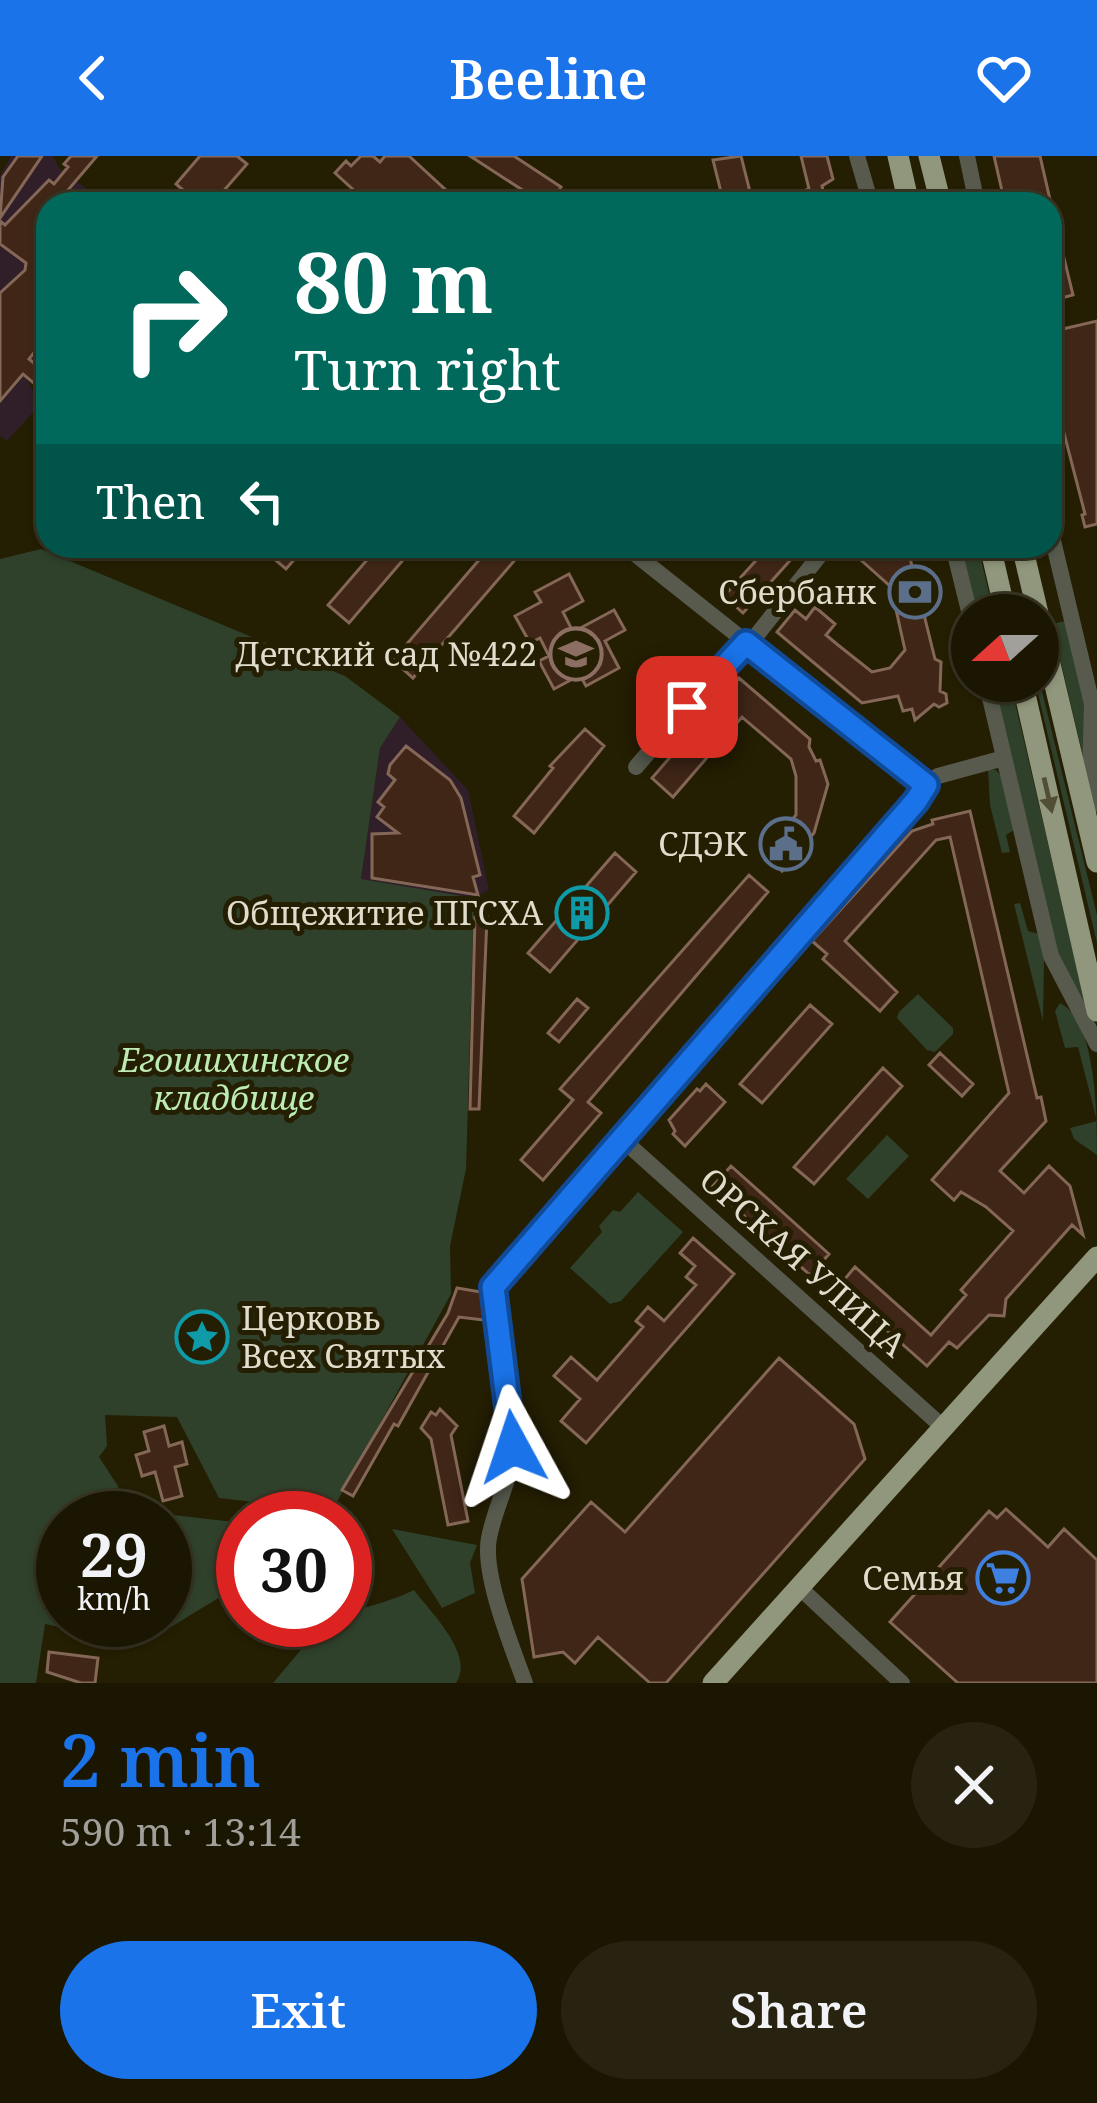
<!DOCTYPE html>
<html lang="en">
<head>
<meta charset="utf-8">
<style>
	:root { --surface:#1b1602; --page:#282311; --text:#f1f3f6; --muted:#a09f99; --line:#393524; --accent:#1a73e8 }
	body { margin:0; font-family:"Noto Serif",serif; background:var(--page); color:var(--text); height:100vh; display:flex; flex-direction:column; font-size:45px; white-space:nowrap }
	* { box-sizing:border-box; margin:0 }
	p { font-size:39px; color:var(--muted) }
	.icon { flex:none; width:66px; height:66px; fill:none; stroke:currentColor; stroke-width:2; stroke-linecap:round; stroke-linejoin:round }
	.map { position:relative; height:1527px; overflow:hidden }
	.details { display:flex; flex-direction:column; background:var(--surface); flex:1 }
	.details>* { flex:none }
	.banner { position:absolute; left:36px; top:36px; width:1026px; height:366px; border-radius:36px; box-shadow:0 3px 9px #0004,0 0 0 3px var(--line); background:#00695c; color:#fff; overflow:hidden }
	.needle { width:78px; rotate:249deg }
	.fabs { position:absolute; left:951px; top:438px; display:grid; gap:24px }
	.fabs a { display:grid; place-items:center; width:108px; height:108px; border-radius:50%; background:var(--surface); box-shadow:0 3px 9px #0004,0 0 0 3px var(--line); font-size:60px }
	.speed { position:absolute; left:36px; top:1335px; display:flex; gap:24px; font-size:60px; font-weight:700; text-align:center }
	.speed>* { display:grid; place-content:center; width:156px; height:156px; border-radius:50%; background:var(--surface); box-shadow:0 3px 9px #0004,0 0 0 3px var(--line); line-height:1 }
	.speed small { font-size:30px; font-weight:400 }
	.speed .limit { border:18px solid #d22; background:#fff; color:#111 }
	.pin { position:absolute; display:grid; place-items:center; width:102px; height:102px; color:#fff; margin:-51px; border-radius:24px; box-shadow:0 6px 18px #0006 }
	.me { position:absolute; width:132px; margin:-66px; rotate:355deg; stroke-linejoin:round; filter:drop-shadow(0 0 9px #0008) }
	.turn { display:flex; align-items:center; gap:42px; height:252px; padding:0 60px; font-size:54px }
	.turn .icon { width:156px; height:156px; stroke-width:2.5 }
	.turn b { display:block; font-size:84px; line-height:102px }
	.then { display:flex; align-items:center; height:114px; padding:0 60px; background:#0003; gap:24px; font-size:45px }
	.round { display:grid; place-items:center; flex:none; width:126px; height:126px; border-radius:63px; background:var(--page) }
	.overview { display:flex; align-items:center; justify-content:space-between; height:204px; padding:0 60px }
	h1 { font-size:72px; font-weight:600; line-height:90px; color:var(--accent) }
	.button { display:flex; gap:24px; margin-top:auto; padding:24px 60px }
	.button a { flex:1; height:138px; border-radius:72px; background:var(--accent); color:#fff; font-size:48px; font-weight:600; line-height:138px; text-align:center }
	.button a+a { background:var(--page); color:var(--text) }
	header { display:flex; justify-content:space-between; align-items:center; height:156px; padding:0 60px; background:var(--accent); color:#fff; font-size:54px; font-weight:600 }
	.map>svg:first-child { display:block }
	.industrial { fill:#301f28 }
	.green { fill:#2f412b; fill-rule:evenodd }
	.building { fill:#3f2617; stroke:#856757; stroke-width:3 }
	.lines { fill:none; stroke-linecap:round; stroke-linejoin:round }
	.minor { stroke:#575a4d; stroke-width:16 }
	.major { stroke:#91977c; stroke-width:21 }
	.oneway { fill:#504e33 }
	.route-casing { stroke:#114b97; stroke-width:30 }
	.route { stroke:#1a73e8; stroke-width:21 }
	.labels { text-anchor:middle; stroke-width:10; stroke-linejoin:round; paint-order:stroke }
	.poi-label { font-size:33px; fill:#e0ddcc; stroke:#241e02; text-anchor:end }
	.park-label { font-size:33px; font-style:italic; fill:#bcebb4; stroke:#241e02 }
	.street-label { font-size:33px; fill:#e0ddcc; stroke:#241e02 }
</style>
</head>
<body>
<header><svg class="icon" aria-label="back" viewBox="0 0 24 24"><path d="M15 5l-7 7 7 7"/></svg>Beeline<svg class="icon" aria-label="heart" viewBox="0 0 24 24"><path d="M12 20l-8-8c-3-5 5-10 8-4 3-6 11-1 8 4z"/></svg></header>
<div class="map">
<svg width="1097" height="1527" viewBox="0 0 1097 1527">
	<rect width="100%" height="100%" fill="#241e02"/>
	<path class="industrial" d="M11,0H53L59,12L107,48H48V197L27,224L41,248L7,285L0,280V20Z
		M400,561L468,634L489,734L474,742L361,724L380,592Z"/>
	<path class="green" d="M961,390H978L994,459H977Z
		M41,393L345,520L400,561L380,592L361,723L474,742L466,1013L450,1090L451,1138L332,1355L219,1342L177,1261L105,1259L107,1290L99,1301L118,1330L121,1353L243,1367V1427L143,1488L45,1468L36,1527H0V403ZM63,1362H165V1464H63Z
		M1065,465L1086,553L1085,609L1052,468Z
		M1038,519L1097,759V787L1035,525Z
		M992,525H1010L1089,863L1056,793Z
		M988,613L996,614L1002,621L1014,674L1006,679L1010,696L1002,697L990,649Z
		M1020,747L1028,775L1039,778L1044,804L1043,865L1014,748Z
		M918,838L953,872V878L935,896L927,894L897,862L899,856Z
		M1060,847C1097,865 1097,962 1097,999L1074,983L1070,972L1097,965L1078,891L1065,892L1055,855Z
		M887,979L909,1000L868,1043L846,1023Z
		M638,1036L683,1076L621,1145L610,1148L570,1112L602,1076L599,1070L613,1054L620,1056Z
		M392,1373L477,1389L470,1407L475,1437L442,1452Z
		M414,1434C432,1458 475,1499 456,1527H273L326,1464H345V1457C368,1451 394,1444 414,1434Z"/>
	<path class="building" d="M18,0H42L0,62L3,21Z
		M71,0H97L68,34L85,48H48V179L29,203L48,219V239L23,218L0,245V137L25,114L26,107L0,88V65L5,69L49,24L54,28L68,11L64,8Z
		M200,0H237L247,8L220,39L231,48H199L176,28Z
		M361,0H373L380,6L385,0H409L461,48H369L335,17L346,5L351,10Z
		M470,0H514L561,31L550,48H544Z
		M741,0L753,48H724L713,4Z
		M801,0H827L833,23L822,30L826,48H777V44L809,33Z
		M994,0H1040L1051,48H1005Z
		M1050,61H1054L1073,139L1050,145Z
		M1097,165V368L1085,371L1082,359L1085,358L1053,235L1060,234L1050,176Z
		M271,390H306L286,413L266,396Z
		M379,390H415L349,467L328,449Z
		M491,390H527L413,522L393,504Z
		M769,390H803L743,457L724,440Z
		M876,390H907L935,503L941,506L940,535L946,538L947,547L939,551L934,548L915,564L912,553L903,555L898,540L862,547L777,476L795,454L806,463L815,451L835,468L826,479L838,489L872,516L890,512L905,494L891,431L862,405Z
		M569,418L583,445L563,456L573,476L614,454L625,474L605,485L619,512L586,530L580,519L554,533L539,505L549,500L540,482L530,487L515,460L541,446L535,436Z
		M739,522L810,583L809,591L816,605L820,604L828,628L814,677L782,715L762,697L796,659V620L791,603L742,561L673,641L652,622Z
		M585,573L604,590L534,677L514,660L553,612L550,610Z
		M406,590L450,624L461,642L480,719L473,721L478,739L372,722V678L398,677L377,661L384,651L378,646L395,624L388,618L390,609Z
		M970,655L1037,942L1041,941L1046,965L1000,1015L1024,1037L1049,1010L1070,1030L1083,1079L1072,1069L1006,1143L1004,1160L989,1159L957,1192L949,1186L927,1210L838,1131L855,1111L931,1179L966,1139L961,1134L1013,1075L986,1051L961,1036L954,1044L932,1024L1009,937L950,681L936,684L845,785L897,836L880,855L823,803L827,798L812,785L912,675L933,668L932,664Z
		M615,697L636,716L550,816L528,797Z
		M749,719L768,736L588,946L601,957L543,1024L521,1004L573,944L560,933Z
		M475,761H487L479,953H470Z
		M577,843L588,852L559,886L548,877Z
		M810,849L832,868L762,947L740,928Z
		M940,897L973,928L962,940L929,909Z
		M883,912L902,930L814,1028L794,1011Z
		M706,928L725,946L685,990L673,978L675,975L669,964L697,933L700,935Z
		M731,1010L829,1098L810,1119L712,1031Z
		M693,1082L734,1118L586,1287L561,1265L580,1243L554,1220L571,1201L597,1224L643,1171L636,1165L648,1151L664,1165L696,1129L686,1121L695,1110L680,1097Z
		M457,1132L481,1136L484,1164L459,1161L398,1270L394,1268L353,1340L342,1334L448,1157Z
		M779,1202L854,1268L865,1303L666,1527H650L598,1481L575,1507L563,1496L534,1501L522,1423L591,1346L625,1376Z
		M440,1253L457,1270L451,1279L468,1365L448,1369L431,1283L421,1272L431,1256L436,1259Z
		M164,1270L169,1290L182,1286L187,1308L175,1311L182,1340L163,1345L155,1316L142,1320L136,1299L149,1295L144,1276Z
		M1006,1353L1048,1391L1064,1373L1097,1404V1527H958L890,1466L989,1355L997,1362Z
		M49,1496L98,1502L95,1527H81L47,1516Z"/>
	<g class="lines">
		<path class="minor" d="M857,0L871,48
			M967,0L977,48
			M1050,372L1092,548L1089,654
			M625,390L926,629
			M953,390L972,467
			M986,525L1051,800L1097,888
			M636,611L735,496L756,480L827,390
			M622,983L945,1273
			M800,1432L902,1527
			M525,1527C512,1491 482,1418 489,1382C495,1350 511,1325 513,1291L493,1131L926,629L938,620L1004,602"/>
		<path class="major" d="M898,0L909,48
			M929,0L941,48
			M990,390L1006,459
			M1022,390L1097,706
			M1022,525L1097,855
			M713,1527L1097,1101"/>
	</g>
	<defs><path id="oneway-solid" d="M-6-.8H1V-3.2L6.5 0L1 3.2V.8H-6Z" transform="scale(3)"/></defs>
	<use class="oneway" href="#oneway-solid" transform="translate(1048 639) rotate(77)"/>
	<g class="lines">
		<g class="route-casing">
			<path id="route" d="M513,1291L493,1131L916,645L926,629L746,487L687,551"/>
		</g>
		<use href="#route" class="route"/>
	</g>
	<defs>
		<g id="bank-ring" transform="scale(2.7)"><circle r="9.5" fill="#241e02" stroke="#5c6f8a" stroke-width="1.5"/><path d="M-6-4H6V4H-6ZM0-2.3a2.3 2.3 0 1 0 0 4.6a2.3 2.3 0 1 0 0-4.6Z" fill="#5c6f8a"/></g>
		<g id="school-ring" transform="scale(2.7)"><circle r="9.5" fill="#241e02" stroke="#8d6e63" stroke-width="1.5"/><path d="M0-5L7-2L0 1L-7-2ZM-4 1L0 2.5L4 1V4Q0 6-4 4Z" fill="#8d6e63"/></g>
		<g id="civic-ring" transform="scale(2.7)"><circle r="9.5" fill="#241e02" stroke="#5c6f8a" stroke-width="1.5"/><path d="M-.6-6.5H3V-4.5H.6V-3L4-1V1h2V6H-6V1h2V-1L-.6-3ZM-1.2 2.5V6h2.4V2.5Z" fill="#5c6f8a"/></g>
		<g id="building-ring" transform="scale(2.7)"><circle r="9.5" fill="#241e02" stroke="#0f9aa8" stroke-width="1.5"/><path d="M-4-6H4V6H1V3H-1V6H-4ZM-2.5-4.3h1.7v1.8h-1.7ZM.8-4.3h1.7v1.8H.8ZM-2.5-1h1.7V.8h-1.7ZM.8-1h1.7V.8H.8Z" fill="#0f9aa8"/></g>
		<g id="sight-ring" transform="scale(2.7)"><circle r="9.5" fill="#241e02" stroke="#0f9aa8" stroke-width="1.5"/><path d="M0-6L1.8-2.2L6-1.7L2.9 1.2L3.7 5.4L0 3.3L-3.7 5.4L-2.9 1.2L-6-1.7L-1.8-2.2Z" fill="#0f9aa8"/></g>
		<g id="supermarket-ring" transform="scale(2.7)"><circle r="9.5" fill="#241e02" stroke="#3f7fe0" stroke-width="1.5"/><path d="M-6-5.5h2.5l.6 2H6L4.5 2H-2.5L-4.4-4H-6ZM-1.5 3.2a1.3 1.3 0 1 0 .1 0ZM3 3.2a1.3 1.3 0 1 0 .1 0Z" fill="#3f7fe0"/></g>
	</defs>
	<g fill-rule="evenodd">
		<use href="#bank-ring" x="915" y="436"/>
		<use href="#school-ring" x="576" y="498"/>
		<use href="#civic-ring" x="786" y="688"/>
		<use href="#building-ring" x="582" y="757"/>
		<use href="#sight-ring" x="202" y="1181"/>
		<use href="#supermarket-ring" x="1003" y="1422"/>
	</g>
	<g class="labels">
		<g class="poi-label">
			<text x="876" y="448">Сбербанк</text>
			<text x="537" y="510">Детский сад №422</text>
			<text x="747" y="700">СДЭК</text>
			<text x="543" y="769">Общежитие ПГСХА</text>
			<text x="241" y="1174" text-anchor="start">Церковь<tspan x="241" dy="38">Всех Святых</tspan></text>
			<text x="964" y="1434">Семья</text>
		</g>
		<g class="park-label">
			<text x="234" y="916">Егошихинское<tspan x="234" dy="38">кладбище</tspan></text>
		</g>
		<g class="street-label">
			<text transform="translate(803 1106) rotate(42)" y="12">ОРСКАЯ УЛИЦА</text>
		</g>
	</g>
</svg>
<div class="fabs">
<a><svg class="needle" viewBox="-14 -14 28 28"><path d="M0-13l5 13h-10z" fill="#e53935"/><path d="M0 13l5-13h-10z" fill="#a09f99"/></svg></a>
</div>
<div class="speed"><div>29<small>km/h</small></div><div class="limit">30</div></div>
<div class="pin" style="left:687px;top:551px;background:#d93025"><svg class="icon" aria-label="arrive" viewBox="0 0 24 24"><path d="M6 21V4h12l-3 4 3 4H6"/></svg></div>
<svg class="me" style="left:513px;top:1291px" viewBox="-20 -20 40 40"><path d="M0-17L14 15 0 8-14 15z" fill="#1a73e8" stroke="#fff" stroke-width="4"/></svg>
<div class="banner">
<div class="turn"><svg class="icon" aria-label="right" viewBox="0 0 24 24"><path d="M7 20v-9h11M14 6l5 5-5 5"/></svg><div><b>80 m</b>Turn right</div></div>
<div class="then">Then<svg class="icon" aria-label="left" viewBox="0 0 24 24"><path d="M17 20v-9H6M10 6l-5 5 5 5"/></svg></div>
</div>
</div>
<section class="details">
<div class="overview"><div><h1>2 min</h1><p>590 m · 13:14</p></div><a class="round"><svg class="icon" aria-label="close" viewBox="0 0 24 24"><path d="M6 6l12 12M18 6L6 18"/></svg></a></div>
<div class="button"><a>Exit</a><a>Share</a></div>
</section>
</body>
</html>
